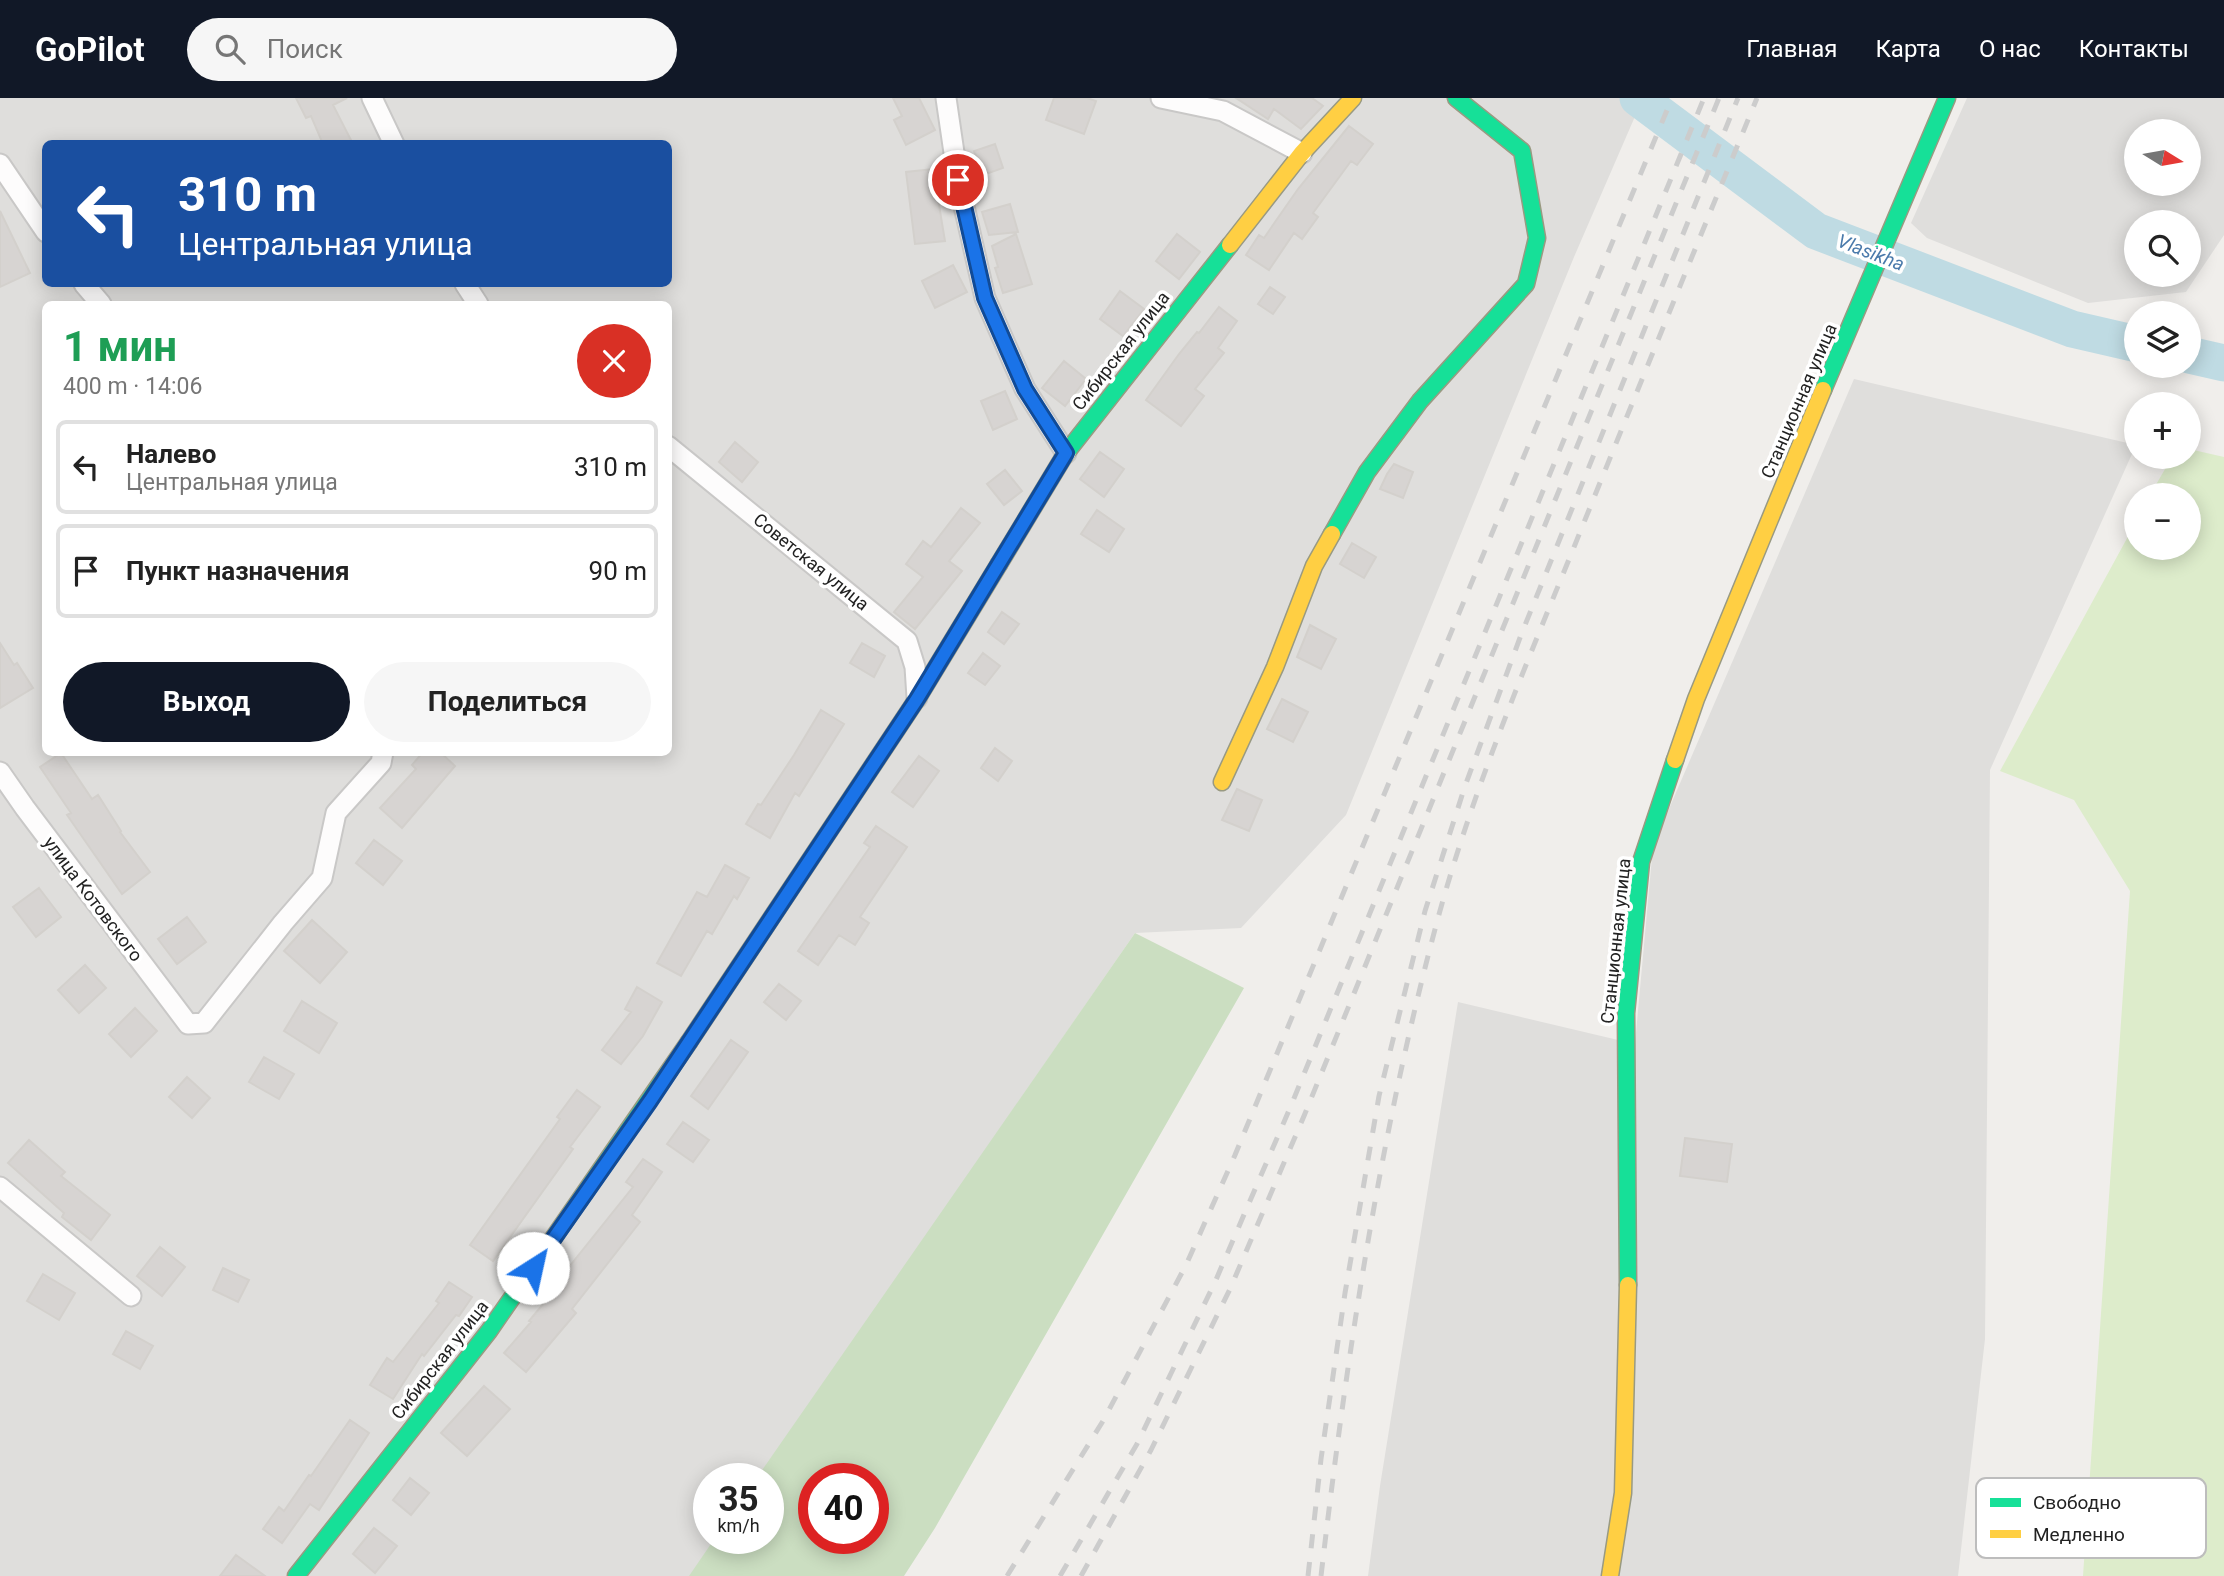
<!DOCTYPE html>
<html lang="ru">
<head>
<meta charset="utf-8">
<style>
	:root { --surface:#fff; --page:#f6f6f6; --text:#222; --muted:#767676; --line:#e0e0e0; --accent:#111827 }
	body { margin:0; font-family:Roboto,sans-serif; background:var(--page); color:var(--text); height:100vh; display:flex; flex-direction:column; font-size:26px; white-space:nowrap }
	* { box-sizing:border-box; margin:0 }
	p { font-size:23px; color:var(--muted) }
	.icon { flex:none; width:38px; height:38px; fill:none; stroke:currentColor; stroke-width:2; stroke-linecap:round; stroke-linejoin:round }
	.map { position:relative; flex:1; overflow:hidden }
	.details { position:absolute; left:42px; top:203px; width:630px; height:455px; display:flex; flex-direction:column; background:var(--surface); border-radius:10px; box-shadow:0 4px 18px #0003 }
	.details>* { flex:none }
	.guide { position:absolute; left:42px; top:42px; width:630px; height:147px; border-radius:10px; box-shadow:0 4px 18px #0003; background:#1a4fa0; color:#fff; overflow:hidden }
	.needle { width:46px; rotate:101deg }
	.controls { position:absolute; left:2124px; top:21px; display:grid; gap:14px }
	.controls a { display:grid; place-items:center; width:77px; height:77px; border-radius:50%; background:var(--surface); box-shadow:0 4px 18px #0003; font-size:35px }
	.speed { position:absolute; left:693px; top:1365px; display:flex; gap:14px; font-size:35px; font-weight:700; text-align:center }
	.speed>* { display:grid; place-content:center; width:91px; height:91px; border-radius:50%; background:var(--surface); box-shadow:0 4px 18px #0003; line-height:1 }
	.speed small { font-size:18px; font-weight:400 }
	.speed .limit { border:10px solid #d22; background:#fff; color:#111 }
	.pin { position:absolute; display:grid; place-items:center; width:60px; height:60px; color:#fff; margin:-30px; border:4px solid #fff; border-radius:50%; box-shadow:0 2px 7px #0007 }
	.me { position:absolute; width:77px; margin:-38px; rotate:35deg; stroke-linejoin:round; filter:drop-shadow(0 0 5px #0008) }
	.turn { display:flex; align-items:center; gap:24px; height:147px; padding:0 21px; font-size:32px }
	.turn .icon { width:91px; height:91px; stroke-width:2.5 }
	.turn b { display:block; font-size:49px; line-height:60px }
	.round { display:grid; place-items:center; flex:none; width:74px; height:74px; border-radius:37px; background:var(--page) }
	.overview { display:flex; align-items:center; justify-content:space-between; height:119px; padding:0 21px }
	h1 { font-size:42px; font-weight:700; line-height:52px; color:#1e9e55 }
	.cta { display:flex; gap:14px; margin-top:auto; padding:14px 21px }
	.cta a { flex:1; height:80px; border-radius:42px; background:var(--accent); color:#fff; font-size:28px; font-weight:700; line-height:80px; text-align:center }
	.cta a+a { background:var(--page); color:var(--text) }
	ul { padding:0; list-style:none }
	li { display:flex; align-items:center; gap:21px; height:94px; margin:0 14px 10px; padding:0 7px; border:4px solid var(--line); border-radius:10px }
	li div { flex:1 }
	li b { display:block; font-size:26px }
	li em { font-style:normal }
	header { display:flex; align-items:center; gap:42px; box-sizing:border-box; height:98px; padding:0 35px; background:var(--accent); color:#fff }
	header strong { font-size:33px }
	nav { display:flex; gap:38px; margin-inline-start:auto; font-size:24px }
	.search { width:490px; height:63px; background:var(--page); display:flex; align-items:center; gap:18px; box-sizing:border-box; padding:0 24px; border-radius:38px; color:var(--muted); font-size:26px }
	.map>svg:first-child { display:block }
	.residential { fill:#dfdedc; fill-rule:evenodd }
	.grass { fill:#ddeccb }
	.forest { fill:#cbdec1; fill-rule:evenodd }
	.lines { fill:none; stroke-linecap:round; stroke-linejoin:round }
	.river { stroke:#bfdbe3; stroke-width:37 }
	.building { fill:#d7d4d2; stroke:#d3d0cc; stroke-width:2 }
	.street-casing { stroke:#c9c8c7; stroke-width:23 }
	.fast-casing { stroke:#999a82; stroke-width:19 }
	.slow-casing { stroke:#999a82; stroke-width:19 }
	.street { stroke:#fdfcfc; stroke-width:19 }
	.fast { stroke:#16e098; stroke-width:16 }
	.slow { stroke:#ffcf43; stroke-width:16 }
	.rail { stroke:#ccc; stroke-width:5; stroke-dasharray:14 14; stroke-linecap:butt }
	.route-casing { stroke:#114b97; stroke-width:18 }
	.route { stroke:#1a73e8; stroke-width:12 }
	.labels { text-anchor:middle; stroke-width:7; stroke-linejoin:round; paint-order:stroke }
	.street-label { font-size:18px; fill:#222; stroke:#fff }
	.water-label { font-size:19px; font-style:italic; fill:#4a7aab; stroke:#fff }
	.key { fill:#fff; stroke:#bdbdbd; stroke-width:2 }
	.key-label { font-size:19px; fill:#222 }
</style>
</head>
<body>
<header>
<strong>GoPilot</strong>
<div class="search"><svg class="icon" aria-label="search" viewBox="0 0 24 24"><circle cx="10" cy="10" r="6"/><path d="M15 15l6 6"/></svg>Поиск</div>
<nav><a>Главная</a><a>Карта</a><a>О нас</a><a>Контакты</a></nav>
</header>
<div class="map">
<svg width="2224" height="1478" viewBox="0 0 2224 1478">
	<rect width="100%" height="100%" fill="#f0eeeb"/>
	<path class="residential" d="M0,0H1643L1574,159L1346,717L1241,830L1135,835L758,1381H709V1440H717L690,1478H0ZM46,46H668V186H46ZM46,206H668V654H46Z
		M1967,0H2224V137L2186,194L2088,205L1927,140L1911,125ZM2137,33H2189V86H2137ZM2137,124H2189V177H2137Z
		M1854,281L2136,347L1990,672L1985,1241L1958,1478H1368L1380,1388L1458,904L1635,946L1653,748Z"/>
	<path class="grass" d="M2189,351L2224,359V1478H2083L2130,793L2074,702L2000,673L2137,422V450H2189V397H2150L2172,359H2189Z"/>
	<path class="forest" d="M1135,835L1244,890L935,1430L904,1478H689L715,1440H768V1381H756ZM814,1381H873V1440H814Z"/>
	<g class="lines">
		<path class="river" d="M1638,0L1816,133L2072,231L2137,246
			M2189,257L2224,265"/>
	</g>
	<path class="building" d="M296,0H347L333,7L353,46H323L311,18L306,20Z
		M893,0H919L935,32L906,47L894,22L902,18Z
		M1054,0H1087L1096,3L1084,36L1046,22Z
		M1236,0H1312L1323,8L1301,31L1274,11L1268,21Z
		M1349,28L1373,46L1357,67L1351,63L1313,115L1318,119L1302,141L1294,135L1269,172L1246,157L1259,137L1264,140L1298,91Z
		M995,46L1003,70L983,77L974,53Z
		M933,71L945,143L915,146L906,74Z
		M1010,106L1018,134L989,137L982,114Z
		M0,113L30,175L0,189Z
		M1016,136L1032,186L1003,195L995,170L998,169L992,148Z
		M1177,136L1200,154L1179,181L1156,163Z
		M953,167L967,194L935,210L922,183Z
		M1270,189L1285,199L1273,216L1258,206Z
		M1120,193L1144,211L1123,238L1100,221Z
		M1219,209L1237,223L1218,250L1224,255L1195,291L1204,298L1181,328L1146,302L1179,256L1197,234L1199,235Z
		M1064,263L1086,281L1065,308L1042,290Z
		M1005,293L1017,321L993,332L981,303Z
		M735,344L758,364L742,384L719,364Z
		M1100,354L1124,371L1104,399L1080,381Z
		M1394,366L1413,374L1403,400L1380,391L1387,376Z
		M1005,372L1022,393L1004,407L987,386Z
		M961,410L980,425L949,463L962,473L915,531L894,514L923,479L906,466L923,443L931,449Z
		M1097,412L1124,431L1109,454L1081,436Z
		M1352,445L1376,459L1364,480L1340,466Z
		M1002,514L1019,526L1004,546L988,534Z
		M1310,527L1336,541L1321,571L1297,559Z
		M0,545L14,567L17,565L33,590L0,610Z
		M862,545L885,558L874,579L850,565Z
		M983,555L1000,568L985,587L968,575Z
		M1282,601L1308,614L1293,644L1267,631Z
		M821,612L844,626L799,698L795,695L770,740L746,726L758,706L761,707L794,657Z
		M995,650L1012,663L998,683L981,670Z
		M423,654H440L455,668L402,730L380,710L416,671L412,667Z
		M61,655L92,701L98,697L121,733L120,734L150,774L122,796L67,717L71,715L40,669Z
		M919,658L939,673L913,709L892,694Z
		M1237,691L1262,702L1249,733L1222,722Z
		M876,728L907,749L860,819L869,825L855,847L839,837L818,867L798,853L870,749L864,745Z
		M374,742L402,763L383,787L356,765Z
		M725,767L749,780L737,801L734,798L712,836L707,833L681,878L657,865L697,794L707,799Z
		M39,790L61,819L36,839L13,809Z
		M187,819L206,844L177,866L158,841Z
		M312,822L347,854L320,885L284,853Z
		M85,867L106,890L79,915L58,892Z
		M779,886L801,903L786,922L764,904Z
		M637,889L662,904L643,938L621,966L602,952L631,914L625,911Z
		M302,903L337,925L319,955L284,933Z
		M135,910L157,933L131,959L109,936Z
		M731,942L748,954L708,1011L691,998Z
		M264,959L294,976L279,1001L249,984Z
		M187,979L210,1000L192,1020L169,999Z
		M577,992L600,1009L570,1049L573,1051L493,1163L470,1147L560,1021L557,1019Z
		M683,1024L709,1042L693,1064L667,1046Z
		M1685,1040L1732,1046L1727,1084L1680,1078Z
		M29,1042L65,1074L61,1078L110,1117L91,1142L62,1119L64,1115L8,1065Z
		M643,1061L662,1074L632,1117L640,1124L572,1211L576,1215L526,1274L504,1255L531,1224L529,1223L564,1181L561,1179L633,1089L626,1084Z
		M160,1149L185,1169L162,1198L137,1178Z
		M223,1170L249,1182L238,1204L213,1192Z
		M43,1176L75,1195L59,1222L27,1203Z
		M449,1184L472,1199L459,1218L456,1217L424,1258L422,1256L393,1301L370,1287L387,1260L393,1264L439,1205L436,1203Z
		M126,1233L153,1248L140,1271L113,1256Z
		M484,1288L510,1311L467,1358L441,1335Z
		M350,1322L369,1335L319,1412L310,1406L282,1445L263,1431L279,1409L284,1413L309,1377L311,1378Z
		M410,1380L429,1395L411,1417L393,1402Z
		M374,1430L397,1448L375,1475L353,1456Z
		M236,1457L265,1478H220Z"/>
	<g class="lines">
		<g class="street-casing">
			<path id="street" d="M372,0L394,46
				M946,0L958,82L985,200L1025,291L1066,355
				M1161,0L1223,13L1302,55
				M0,66L46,134
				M84,186L101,206
				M465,186L478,206
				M668,348L907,543L915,569L917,600
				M0,674L25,710L188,926L204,925L283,825L322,780L336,715L381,665L383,654
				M0,1089L131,1198"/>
		</g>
		<g class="fast-casing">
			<path id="fast" d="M1823,292L1947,0
				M1332,436L1367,374L1420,303L1526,186L1537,140L1522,53L1456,0
				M999,466L1066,355L1230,147
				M1628,1187L1626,915L1641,764L1675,662
				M296,1478L489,1233L689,944"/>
		</g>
		<g class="slow-casing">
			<path id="slow" d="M1230,147L1302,55L1353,0
				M1675,662L1696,601L1823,292
				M1222,684L1275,569L1314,468L1332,436
				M689,944L917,601L999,466
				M1610,1478L1623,1395L1628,1187"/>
		</g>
		<use href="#street" class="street"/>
		<use href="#fast" class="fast"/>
		<use href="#slow" class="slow"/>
		<path class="rail" d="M1007,1478L1103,1323L1186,1167L1235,1057L1672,0
			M1060,1478L1137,1346L1215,1184L1290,1010L1704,0
			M1081,1478L1151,1352L1230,1191L1304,1018L1719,0
			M1308,1478L1321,1361L1345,1195L1379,998L1425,813L1465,688L1521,537L1738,0
			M1321,1478C1347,1256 1380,1035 1438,820C1472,695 1523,574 1572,454C1633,303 1695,151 1757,0"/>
	</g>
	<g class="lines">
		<g class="route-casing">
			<path id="route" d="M533,1170L650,1003L917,601L1066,355L1025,291L985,200L958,82"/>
		</g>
		<use href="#route" class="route"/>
	</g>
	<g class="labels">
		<g class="street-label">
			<text transform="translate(1121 253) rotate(-52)" y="6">Сибирская улица</text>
			<text transform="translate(1799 303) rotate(-67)" y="6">Станционная улица</text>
			<text transform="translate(811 464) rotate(39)" y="6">Советская улица</text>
			<text transform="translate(93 801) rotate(53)" y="6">улица Котовского</text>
			<text transform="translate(1616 843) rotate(-84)" y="6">Станционная улица</text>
			<text transform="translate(440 1262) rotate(-52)" y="6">Сибирская улица</text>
		</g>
		<g class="water-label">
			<text transform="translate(1871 154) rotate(21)" y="7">Vlasikha</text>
		</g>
	</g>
	<rect x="1976" y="1380" width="230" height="80" rx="10" class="key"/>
	<rect x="1990" y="1400" width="31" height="9" fill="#16e098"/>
	<rect x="1990" y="1432" width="31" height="8" fill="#ffcf43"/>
	<g class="key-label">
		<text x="2033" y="1411">Свободно</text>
		<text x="2033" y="1443">Медленно</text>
	</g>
</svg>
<div class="controls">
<a><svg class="needle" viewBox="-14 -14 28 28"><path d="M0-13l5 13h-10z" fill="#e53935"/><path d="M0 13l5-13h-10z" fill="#767676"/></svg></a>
<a><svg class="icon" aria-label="search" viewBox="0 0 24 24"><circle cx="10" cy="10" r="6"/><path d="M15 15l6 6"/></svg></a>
<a><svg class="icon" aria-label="layers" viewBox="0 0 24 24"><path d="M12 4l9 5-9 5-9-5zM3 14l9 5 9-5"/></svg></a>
<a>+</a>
<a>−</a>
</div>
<div class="speed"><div>35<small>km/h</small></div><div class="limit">40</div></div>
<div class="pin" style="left:958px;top:82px;background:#d93025"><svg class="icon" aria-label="arrive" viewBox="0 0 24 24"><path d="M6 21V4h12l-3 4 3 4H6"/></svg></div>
<svg class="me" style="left:533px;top:1170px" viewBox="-20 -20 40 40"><circle r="19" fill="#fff"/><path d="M0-13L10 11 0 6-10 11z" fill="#1a73e8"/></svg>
<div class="guide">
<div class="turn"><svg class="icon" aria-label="left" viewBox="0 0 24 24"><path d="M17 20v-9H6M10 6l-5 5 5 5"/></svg><div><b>310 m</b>Центральная улица</div></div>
</div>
<section class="details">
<div class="overview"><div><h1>1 мин</h1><p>400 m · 14:06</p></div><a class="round" style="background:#d93025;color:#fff"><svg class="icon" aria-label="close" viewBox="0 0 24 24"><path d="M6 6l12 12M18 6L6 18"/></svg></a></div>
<ul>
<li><svg class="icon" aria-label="left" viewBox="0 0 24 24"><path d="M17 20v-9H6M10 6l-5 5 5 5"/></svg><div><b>Налево</b><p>Центральная улица</p></div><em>310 m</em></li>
<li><svg class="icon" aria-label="arrive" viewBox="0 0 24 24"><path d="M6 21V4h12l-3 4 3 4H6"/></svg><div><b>Пункт назначения</b></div><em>90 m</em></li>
</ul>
<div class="cta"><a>Выход</a><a>Поделиться</a></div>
</section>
</div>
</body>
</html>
